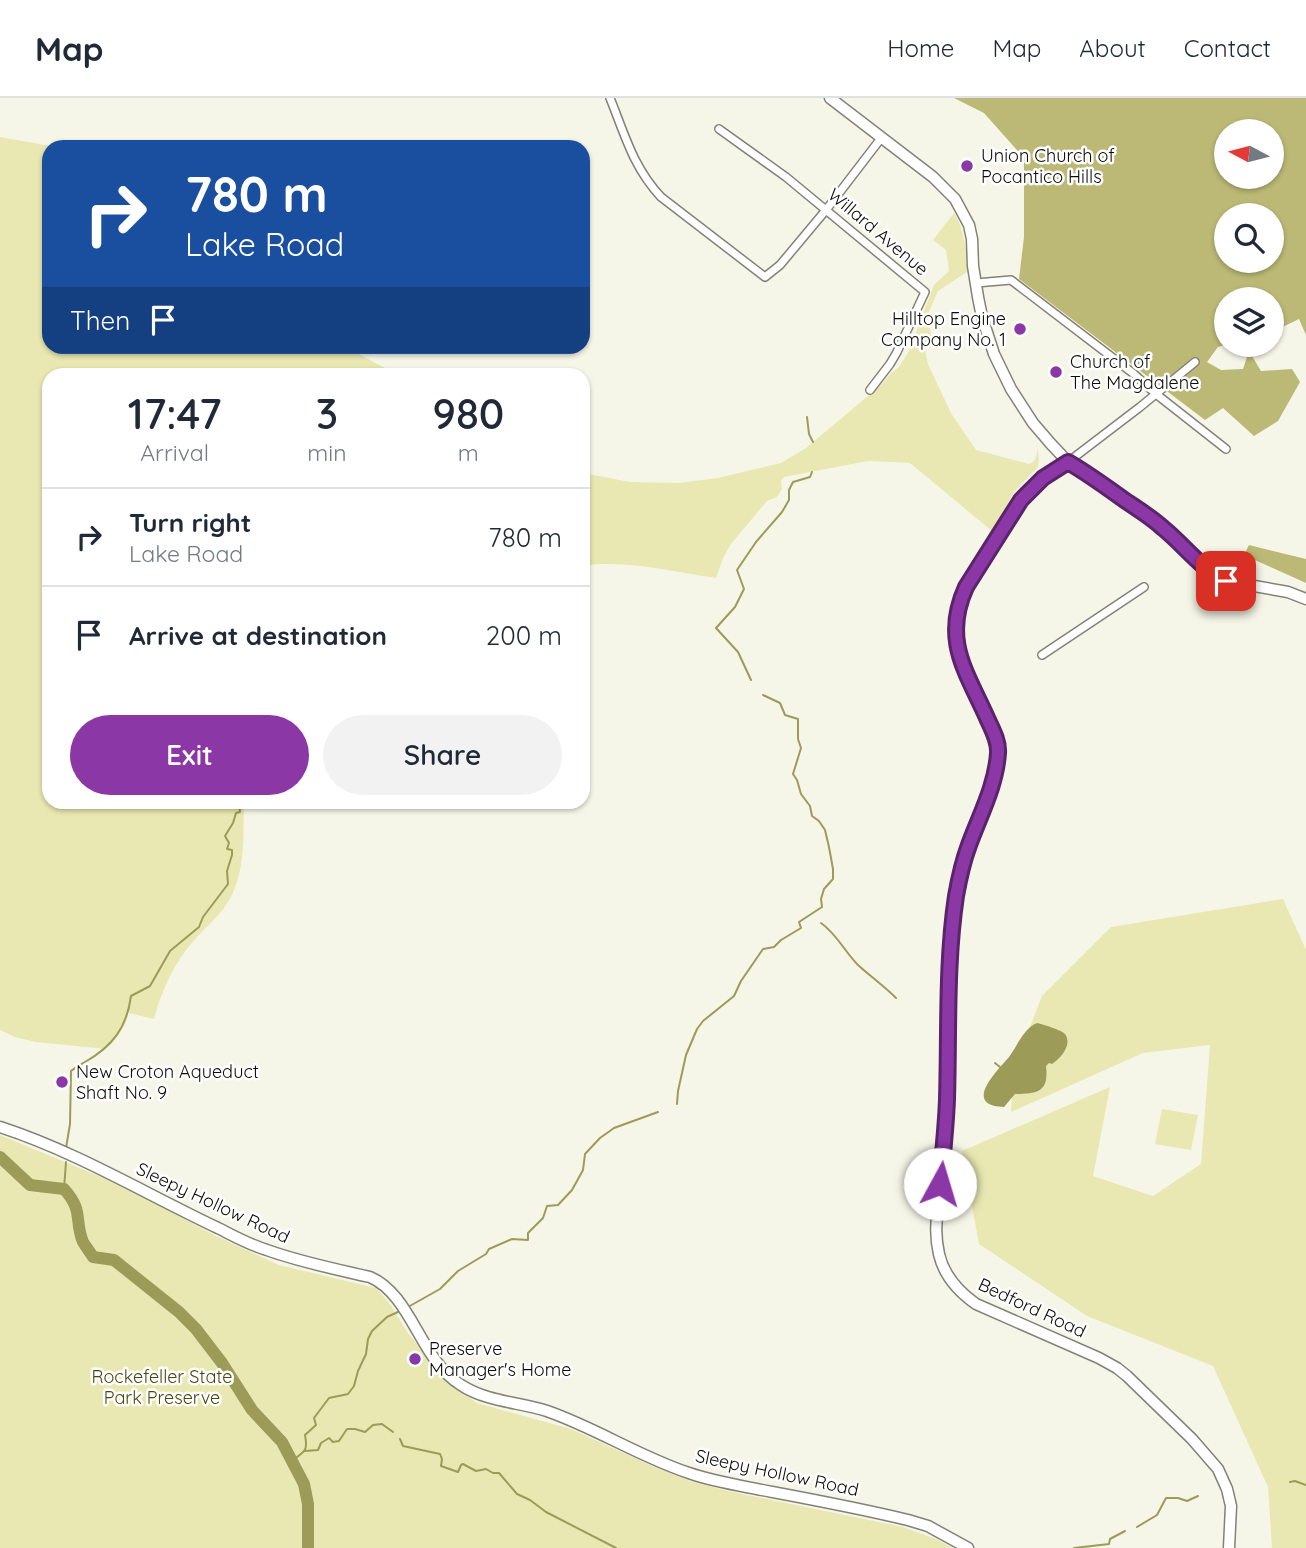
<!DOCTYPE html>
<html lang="en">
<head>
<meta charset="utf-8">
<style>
	:root { --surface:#fff; --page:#f2f2f3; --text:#1f2937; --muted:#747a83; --line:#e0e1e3; --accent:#8b37a5 }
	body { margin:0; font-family:Quicksand,sans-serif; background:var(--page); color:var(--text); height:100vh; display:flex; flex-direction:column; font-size:26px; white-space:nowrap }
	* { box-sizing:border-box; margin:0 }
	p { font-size:23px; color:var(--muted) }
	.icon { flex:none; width:38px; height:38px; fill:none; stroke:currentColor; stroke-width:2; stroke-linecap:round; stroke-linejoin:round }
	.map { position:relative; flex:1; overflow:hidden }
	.sheet { position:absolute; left:42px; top:270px; width:548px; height:441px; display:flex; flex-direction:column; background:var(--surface); border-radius:21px; box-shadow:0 2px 5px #0004 }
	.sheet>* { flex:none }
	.guide { position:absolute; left:42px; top:42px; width:548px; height:214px; border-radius:21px; box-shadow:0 2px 5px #0004; background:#1a4fa0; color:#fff; overflow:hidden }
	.needle { width:46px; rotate:277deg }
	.fabs { position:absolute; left:1214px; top:21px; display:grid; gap:14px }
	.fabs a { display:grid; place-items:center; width:70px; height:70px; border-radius:50%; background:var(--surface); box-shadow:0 2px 5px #0004; font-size:35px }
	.pin { position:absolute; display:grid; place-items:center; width:60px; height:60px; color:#fff; margin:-30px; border-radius:14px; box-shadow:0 4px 10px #0006 }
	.me { position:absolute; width:77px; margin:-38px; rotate:6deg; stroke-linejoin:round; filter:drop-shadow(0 0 5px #0008) }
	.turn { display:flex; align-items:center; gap:24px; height:147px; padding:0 28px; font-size:32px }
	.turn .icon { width:91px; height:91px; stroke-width:2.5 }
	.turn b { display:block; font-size:49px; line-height:60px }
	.then { display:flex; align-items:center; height:66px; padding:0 28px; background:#0003; gap:14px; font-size:26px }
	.eta { display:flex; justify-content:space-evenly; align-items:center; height:119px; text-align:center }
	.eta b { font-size:42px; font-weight:600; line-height:49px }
	.primary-button { display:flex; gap:14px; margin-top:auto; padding:14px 28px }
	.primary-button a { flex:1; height:80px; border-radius:42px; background:var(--accent); color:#fff; font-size:28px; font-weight:600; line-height:80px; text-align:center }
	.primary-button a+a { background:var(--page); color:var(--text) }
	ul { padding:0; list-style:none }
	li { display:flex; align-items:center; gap:21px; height:98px; padding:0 28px; border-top:2px solid var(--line) }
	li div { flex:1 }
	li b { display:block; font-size:26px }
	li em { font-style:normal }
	header { display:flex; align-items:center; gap:42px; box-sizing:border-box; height:98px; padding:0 35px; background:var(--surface); border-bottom:2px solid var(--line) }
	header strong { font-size:33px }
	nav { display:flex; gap:38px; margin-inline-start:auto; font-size:24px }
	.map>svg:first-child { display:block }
	.green { fill:#e9e8b2 }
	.forest { fill:#bbb975; fill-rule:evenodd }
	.water { fill:#9d9b58 }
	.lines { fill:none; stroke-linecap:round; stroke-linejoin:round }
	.stream { stroke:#9d9b58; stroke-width:2 }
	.river { stroke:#9d9b58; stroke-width:12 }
	.street-casing { stroke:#828276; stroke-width:10 }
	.secondary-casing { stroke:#828276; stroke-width:13 }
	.street { stroke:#fff; stroke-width:7 }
	.secondary { stroke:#fff; stroke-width:10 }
	.route-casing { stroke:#5a246b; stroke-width:18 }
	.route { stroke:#8b37a5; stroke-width:12 }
	.poi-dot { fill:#8b37a5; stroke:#fff; stroke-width:2.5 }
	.labels { text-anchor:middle; stroke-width:5; stroke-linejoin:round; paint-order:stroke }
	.poi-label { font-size:18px; fill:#0c0c08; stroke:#fff; text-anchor:start }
	.street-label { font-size:18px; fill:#0c0c08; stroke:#fff }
	.park-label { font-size:18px; fill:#494712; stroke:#fff }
</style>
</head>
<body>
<header>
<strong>Map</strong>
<nav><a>Home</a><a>Map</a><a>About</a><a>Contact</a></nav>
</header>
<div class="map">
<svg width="1306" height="1450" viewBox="0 0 1306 1450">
	<rect width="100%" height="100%" fill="#f6f6e8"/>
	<path class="green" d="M0,39L56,49H49V248L346,249L396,276H49V704H244C243,736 246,769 231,799C222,816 208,827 196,840C175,863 162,891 154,921L128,915C127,928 115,943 106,951L36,944L15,939L0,932Z
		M954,115C965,132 966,154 967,174L938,193L927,218L932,239L925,252L928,266L951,315L976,352L1029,366C1037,363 1037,356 1037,348L1039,361L1038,369L1014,394L992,433L910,365L868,363L784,379L781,383L782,391L777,399L767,403L731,446L723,460L716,480C673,474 626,461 583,468V375L630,384L678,385L718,380L781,365L806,350L881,287L891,275L898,270L908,255L934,187L949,173L946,152L933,142Z
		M1283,801L1306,852V1450H1272L1268,1389L1213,1268L1087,1218L979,1146L962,1053L1110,989L1093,1078L1153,1098L1201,1066L1210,947L1143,955L1011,1014L1014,970L1042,898L1111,829Z
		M1162,1011L1198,1017L1191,1052L1155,1046Z
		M0,1037L123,1088L214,1137L279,1167L376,1190L390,1206L408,1235L438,1271L463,1295L477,1305L571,1331L654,1369L690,1383L728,1393L903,1429L936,1441L953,1450H0Z"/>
	<path class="forest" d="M954,0H1306V237L1299,221L1272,234V201H1227V246L1218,249L1207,264L1221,272L1243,271L1249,253L1261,273L1292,271L1300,284L1278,323L1254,338L1223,310L1205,322L1019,181L1024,139V60L984,15ZM1227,33H1272V79H1227ZM1227,117H1272V163H1227Z
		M1249,447L1306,461V485L1244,457Z"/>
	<path class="water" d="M1037,925C1041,926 1062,932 1065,936C1073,947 1060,961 1052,966L1049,965L1046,968C1049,993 1039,996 1015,996L1004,1009C961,1008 998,972 1009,959C1018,947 1023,931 1037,925Z"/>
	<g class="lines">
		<path class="stream" d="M807,319L809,336L813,344
			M751,582L738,554L716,530L735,509L744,491L737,472L756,444L782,414L789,402V392L793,384L810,379L812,374
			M821,825C836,835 845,854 858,867C870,878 884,888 896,900
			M995,965L1000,969
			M677,1006L678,993L686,957L697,931L703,923L734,898L741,883L763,851L774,849L781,842L801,830L799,824L822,809L821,801L824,791L833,781V771L829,749L825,732L819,723L812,718L810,708L801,696L797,682L793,676L801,650L798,641V621L785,617L780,605L763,597
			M66,1050L70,1026L71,973C76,969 80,967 85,964C113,948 127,929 131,898L150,888L170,853L199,829L203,819L228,786L227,773L232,757V752L227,751L229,745L225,738L233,725L236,715L240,714L239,704
			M64,1091L66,1064
			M408,1209L440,1191L458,1173L486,1156L489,1151L512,1141L528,1142V1135L543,1120L547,1108L558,1107L572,1092L583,1072L585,1056L600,1040L614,1030L658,1014
			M400,1341L403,1348L440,1356L442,1361L441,1368L458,1374L461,1367L463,1366L476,1373L486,1371L493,1375H499L517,1396L530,1402L546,1414L616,1450
			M305,1353L318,1352L321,1345L329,1340L333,1344L339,1343L347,1331H355L365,1334L373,1327L382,1326L393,1334
			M293,1362C305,1353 308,1353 305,1337L316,1327L314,1320L329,1300L348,1296L354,1288L358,1273L366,1256L368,1241L372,1233L387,1219L400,1213
			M1290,1384L1295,1383L1306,1387
			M1137,1429L1157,1417L1166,1400H1178L1187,1403L1198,1398
			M1074,1450L1109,1446L1110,1441L1125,1433"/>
		<path class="river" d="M0,1059L30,1087L64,1091C84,1113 74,1122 83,1144C86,1149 90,1154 93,1159L114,1162L179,1214L196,1231L222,1265L252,1312L282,1344L304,1386L308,1406V1450"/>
		<g class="street-casing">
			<path id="street" d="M610,0C625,37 633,69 661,99L765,179L780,167L826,112L882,39
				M719,31L786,79L925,194L897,254L890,266L870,292
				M976,185L1011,182L1134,276L1156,296L1226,351
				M1068,364L1140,309L1195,264
				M1042,557L1144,489"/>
		</g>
		<g class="secondary-casing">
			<path id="secondary" d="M830,0L933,79L955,101L969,127L972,141L973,168L978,199L982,219L994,256L1011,291L1033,325L1051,346L1068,364L1098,382L1160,427L1214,478L1226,483L1288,494L1306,501
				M1068,364L1043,380L1021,402L966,489C942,542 965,572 987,619C992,630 998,642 998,654C997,684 980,718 970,745C964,760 960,776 957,791C942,863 950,946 946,1019C945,1046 941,1072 939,1099C937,1120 934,1134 939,1156C944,1178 959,1194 976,1206L1099,1260L1117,1270L1127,1278L1192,1341L1218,1371L1227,1391L1231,1408L1229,1450
				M0,1029C77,1054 146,1096 218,1130C234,1138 250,1147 267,1152C300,1164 335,1171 370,1179C412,1197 420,1262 461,1287C487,1304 519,1304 547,1313C596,1330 640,1359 689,1375C712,1383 737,1387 762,1392C810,1401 859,1410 908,1422L928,1428L968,1450"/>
		</g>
		<use href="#street" class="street"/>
		<use href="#secondary" class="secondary"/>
	</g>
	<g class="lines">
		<g class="route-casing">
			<path id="route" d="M940,1086C943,1057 946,1029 947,1001C949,933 946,865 956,798C959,781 963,763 969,747C980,717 996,687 998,655C999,643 992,631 987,620C966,573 942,542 966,489L1021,402L1043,380L1068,364C1087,375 1105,388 1123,401C1136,410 1151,419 1163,430C1184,447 1201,471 1226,483"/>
		</g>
		<use href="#route" class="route"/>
	</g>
	<g class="poi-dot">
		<circle cx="967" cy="68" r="7"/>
		<circle cx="1020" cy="231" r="7"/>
		<circle cx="1056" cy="274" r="7"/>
		<circle cx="62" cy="984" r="7"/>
		<circle cx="415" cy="1261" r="7"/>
	</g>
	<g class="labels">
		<g class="poi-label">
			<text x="981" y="64">Union Church of<tspan x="981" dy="21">Pocantico Hills</tspan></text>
			<text x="1006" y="227" text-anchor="end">Hilltop Engine<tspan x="1006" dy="21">Company No. 1</tspan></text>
			<text x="1070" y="270">Church of<tspan x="1070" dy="21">The Magdalene</tspan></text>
			<text x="76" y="980">New Croton Aqueduct<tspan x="76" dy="21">Shaft No. 9</tspan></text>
			<text x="429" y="1257">Preserve<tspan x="429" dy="21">Manager's Home</tspan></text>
		</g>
		<g class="street-label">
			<text transform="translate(878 134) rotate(40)" y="6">Willard Avenue</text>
			<text transform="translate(213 1105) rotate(25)" y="6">Sleepy Hollow Road</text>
			<text transform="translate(1032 1210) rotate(25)" y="6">Bedford Road</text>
			<text transform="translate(777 1375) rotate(12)" y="6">Sleepy Hollow Road</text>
		</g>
		<g class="park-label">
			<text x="162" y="1285">Rockefeller State<tspan x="162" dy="21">Park Preserve</tspan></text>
		</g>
	</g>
</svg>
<div class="fabs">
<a><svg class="needle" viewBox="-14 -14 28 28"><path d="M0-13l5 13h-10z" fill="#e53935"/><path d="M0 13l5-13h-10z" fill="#747a83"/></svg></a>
<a><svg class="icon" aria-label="search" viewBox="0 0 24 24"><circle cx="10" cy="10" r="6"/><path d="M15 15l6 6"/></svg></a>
<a><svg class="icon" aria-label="layers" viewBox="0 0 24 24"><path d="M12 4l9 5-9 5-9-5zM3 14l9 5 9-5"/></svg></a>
</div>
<div class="pin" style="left:1226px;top:483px;background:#d93025"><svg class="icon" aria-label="arrive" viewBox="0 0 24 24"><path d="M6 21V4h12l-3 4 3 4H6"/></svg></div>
<svg class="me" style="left:940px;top:1086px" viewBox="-20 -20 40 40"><circle r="19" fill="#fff"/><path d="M0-13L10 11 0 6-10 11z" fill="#8b37a5"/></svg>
<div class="guide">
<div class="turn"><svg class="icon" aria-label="right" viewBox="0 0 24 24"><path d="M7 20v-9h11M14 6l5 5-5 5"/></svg><div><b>780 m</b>Lake Road</div></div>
<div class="then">Then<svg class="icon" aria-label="arrive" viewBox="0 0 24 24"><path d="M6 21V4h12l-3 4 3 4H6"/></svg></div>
</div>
<section class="sheet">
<div class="eta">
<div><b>17:47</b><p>Arrival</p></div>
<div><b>3</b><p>min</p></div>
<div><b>980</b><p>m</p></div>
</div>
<ul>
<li><svg class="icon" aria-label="right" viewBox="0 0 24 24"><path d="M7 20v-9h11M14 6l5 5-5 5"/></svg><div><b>Turn right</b><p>Lake Road</p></div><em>780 m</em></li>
<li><svg class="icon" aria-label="arrive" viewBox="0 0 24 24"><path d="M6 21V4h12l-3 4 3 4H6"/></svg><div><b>Arrive at destination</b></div><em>200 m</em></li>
</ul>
<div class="primary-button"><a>Exit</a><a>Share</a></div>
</section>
</div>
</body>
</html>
